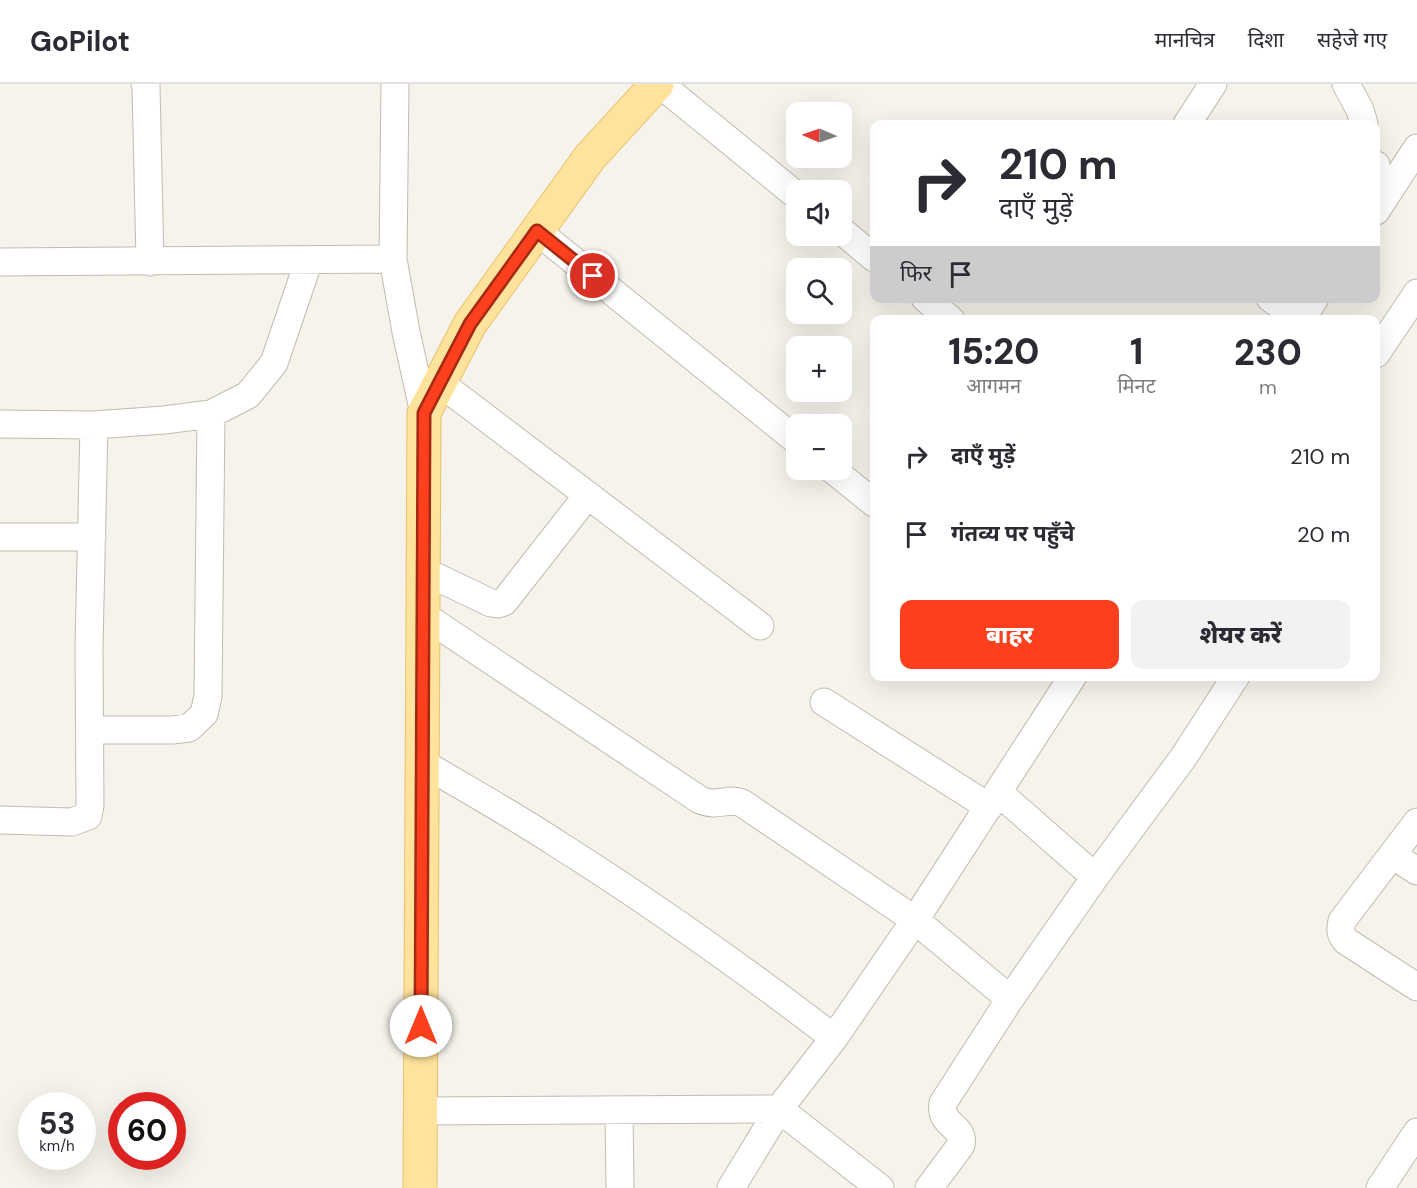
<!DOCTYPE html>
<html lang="hi">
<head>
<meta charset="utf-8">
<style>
	:root { --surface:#fff; --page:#f2f2f3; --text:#2b2b33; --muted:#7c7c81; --line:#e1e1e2; --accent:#fc3f1d }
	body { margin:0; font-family:"DM Sans","Noto Sans Devanagari",sans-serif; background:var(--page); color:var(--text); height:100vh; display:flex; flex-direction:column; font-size:22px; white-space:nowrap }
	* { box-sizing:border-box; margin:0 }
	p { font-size:20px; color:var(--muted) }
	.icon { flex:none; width:33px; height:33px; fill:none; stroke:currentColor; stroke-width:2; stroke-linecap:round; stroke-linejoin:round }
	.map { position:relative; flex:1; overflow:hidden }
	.side { position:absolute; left:870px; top:231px; width:510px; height:366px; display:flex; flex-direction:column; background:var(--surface); border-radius:12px; box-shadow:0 6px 24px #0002 }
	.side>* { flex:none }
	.guide { position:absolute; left:870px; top:36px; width:510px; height:183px; border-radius:12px; box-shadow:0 6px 24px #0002; background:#fff; color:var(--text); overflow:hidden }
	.needle { width:39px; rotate:272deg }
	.fabs { position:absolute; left:786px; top:18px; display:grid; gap:12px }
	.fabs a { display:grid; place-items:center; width:66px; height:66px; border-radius:12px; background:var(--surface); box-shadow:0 6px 24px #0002; font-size:30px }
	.speed { position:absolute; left:18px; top:1008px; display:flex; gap:12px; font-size:30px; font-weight:700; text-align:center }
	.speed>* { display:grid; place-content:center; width:78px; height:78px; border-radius:50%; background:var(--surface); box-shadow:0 6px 24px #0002; line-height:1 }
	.speed small { font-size:15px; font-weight:400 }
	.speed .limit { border:9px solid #d22; background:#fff; color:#111 }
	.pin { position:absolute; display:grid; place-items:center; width:51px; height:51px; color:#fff; margin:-26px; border:3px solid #fff; border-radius:50%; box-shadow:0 2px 6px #0007 }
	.me { position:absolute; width:66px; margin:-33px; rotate:0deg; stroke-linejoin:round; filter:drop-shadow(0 0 4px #0008) }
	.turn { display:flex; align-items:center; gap:21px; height:126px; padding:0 30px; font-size:27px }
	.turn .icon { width:78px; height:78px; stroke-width:2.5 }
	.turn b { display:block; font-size:42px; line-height:51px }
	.then { display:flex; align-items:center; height:57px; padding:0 30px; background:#0003; gap:12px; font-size:22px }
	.eta { display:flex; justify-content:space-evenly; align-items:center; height:102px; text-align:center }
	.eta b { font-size:36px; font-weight:800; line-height:42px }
	.button { display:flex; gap:12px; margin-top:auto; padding:12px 30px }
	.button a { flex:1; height:69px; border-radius:12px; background:var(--accent); color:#fff; font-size:24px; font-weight:800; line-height:69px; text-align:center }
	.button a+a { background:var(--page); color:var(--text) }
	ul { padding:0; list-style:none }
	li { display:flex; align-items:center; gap:18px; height:78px; padding:0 30px }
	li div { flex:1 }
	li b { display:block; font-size:22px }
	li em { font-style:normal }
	header { display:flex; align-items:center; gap:36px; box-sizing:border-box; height:84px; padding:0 30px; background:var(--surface); border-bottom:2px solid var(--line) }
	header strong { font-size:28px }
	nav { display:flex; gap:33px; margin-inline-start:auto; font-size:21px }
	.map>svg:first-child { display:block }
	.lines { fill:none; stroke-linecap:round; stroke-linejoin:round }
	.minor-casing { stroke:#c2bbae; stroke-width:29 }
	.major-casing { stroke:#e6c16a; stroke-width:35 }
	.minor { stroke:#fff; stroke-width:27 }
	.major { stroke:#ffe39c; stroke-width:33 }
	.route-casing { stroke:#a42913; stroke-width:15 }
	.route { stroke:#fc3f1d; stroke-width:10 }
</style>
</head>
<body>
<header>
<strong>GoPilot</strong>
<nav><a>मानचित्र</a><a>दिशा</a><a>सहेजे गए</a></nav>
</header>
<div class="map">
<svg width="1417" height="1104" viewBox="0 0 1417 1104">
	<rect width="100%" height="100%" fill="#f6f3ec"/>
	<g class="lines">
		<g class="minor-casing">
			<path id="minor" d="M145,0L146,2L150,178
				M395,0L393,175L406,248L424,329
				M660,0L796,111
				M1346,0L1360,26L1364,40
				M1187,40L1213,0
				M1376,81L1380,120
				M1376,127L1417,64
				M537,147L796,356
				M842,147L874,174
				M0,178L393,175
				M925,214L951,236
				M1270,214L1301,235
				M1301,236L1315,214
				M1376,270L1417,209
				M440,299L760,542
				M0,340L94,341L164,336L211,330L248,311L274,279L309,176
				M833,386L874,419
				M0,453H92
				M424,487L491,519L498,520L504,518L587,412
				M423,531L700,716C718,724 727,713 742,719L915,836L1010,915
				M824,618L989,723
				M91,646H172L189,644L204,630L208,612L211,330
				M423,679C468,706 515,732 559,761C654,821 745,886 834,954
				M0,736L72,738L88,732L90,722L89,563L94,341
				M1417,738L1342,837C1340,846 1340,850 1346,857L1417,903
				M1392,771L1417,787
				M1095,793L1183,674L1236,592
				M619,1026L620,1104
				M420,1027L779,1025L880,1104
				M731,1104L779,1025L834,954L915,836L1073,592
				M929,1104L961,1061C965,1040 939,1043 943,1019L1010,915L1095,793L998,708
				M1380,1104L1417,1048"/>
		</g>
		<g class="major-casing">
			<path id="major" d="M420,1104L424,329L470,240L590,73L657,0"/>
		</g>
		<use href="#minor" class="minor"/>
		<use href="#major" class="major"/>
	</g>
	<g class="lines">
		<g class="route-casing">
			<path id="route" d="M421,942L424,329L470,240L537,147L593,192"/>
		</g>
		<use href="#route" class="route"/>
	</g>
</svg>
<div class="fabs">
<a><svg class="needle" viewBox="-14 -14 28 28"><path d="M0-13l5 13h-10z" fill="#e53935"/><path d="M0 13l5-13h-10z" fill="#7c7c81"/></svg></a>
<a><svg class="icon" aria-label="sound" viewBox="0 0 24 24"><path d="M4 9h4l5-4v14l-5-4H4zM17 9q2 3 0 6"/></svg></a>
<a><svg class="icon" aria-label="search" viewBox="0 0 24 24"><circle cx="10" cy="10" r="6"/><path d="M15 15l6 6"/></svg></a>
<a>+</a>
<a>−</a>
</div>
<div class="speed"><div>53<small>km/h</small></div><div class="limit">60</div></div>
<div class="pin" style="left:593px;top:192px;background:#d93025"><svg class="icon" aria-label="arrive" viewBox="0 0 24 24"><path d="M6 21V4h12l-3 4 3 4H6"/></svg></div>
<svg class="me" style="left:421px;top:942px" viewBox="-20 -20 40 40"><circle r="19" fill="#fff"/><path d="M0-13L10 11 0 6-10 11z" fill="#fc3f1d"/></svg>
<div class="guide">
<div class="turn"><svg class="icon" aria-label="right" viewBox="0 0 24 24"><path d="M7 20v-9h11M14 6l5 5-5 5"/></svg><div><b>210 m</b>दाएँ मुड़ें</div></div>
<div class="then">फिर<svg class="icon" aria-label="arrive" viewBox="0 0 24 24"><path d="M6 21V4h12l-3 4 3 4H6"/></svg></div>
</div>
<section class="side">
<div class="eta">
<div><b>15:20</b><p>आगमन</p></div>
<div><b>1</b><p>मिनट</p></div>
<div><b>230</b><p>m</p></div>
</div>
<ul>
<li><svg class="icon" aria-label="right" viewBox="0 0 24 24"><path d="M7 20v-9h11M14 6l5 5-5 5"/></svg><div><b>दाएँ मुड़ें</b></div><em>210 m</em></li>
<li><svg class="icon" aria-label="arrive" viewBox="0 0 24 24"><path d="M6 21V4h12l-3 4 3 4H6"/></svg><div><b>गंतव्य पर पहुँचे</b></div><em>20 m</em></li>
</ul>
<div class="button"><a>बाहर</a><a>शेयर करें</a></div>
</section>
</div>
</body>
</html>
